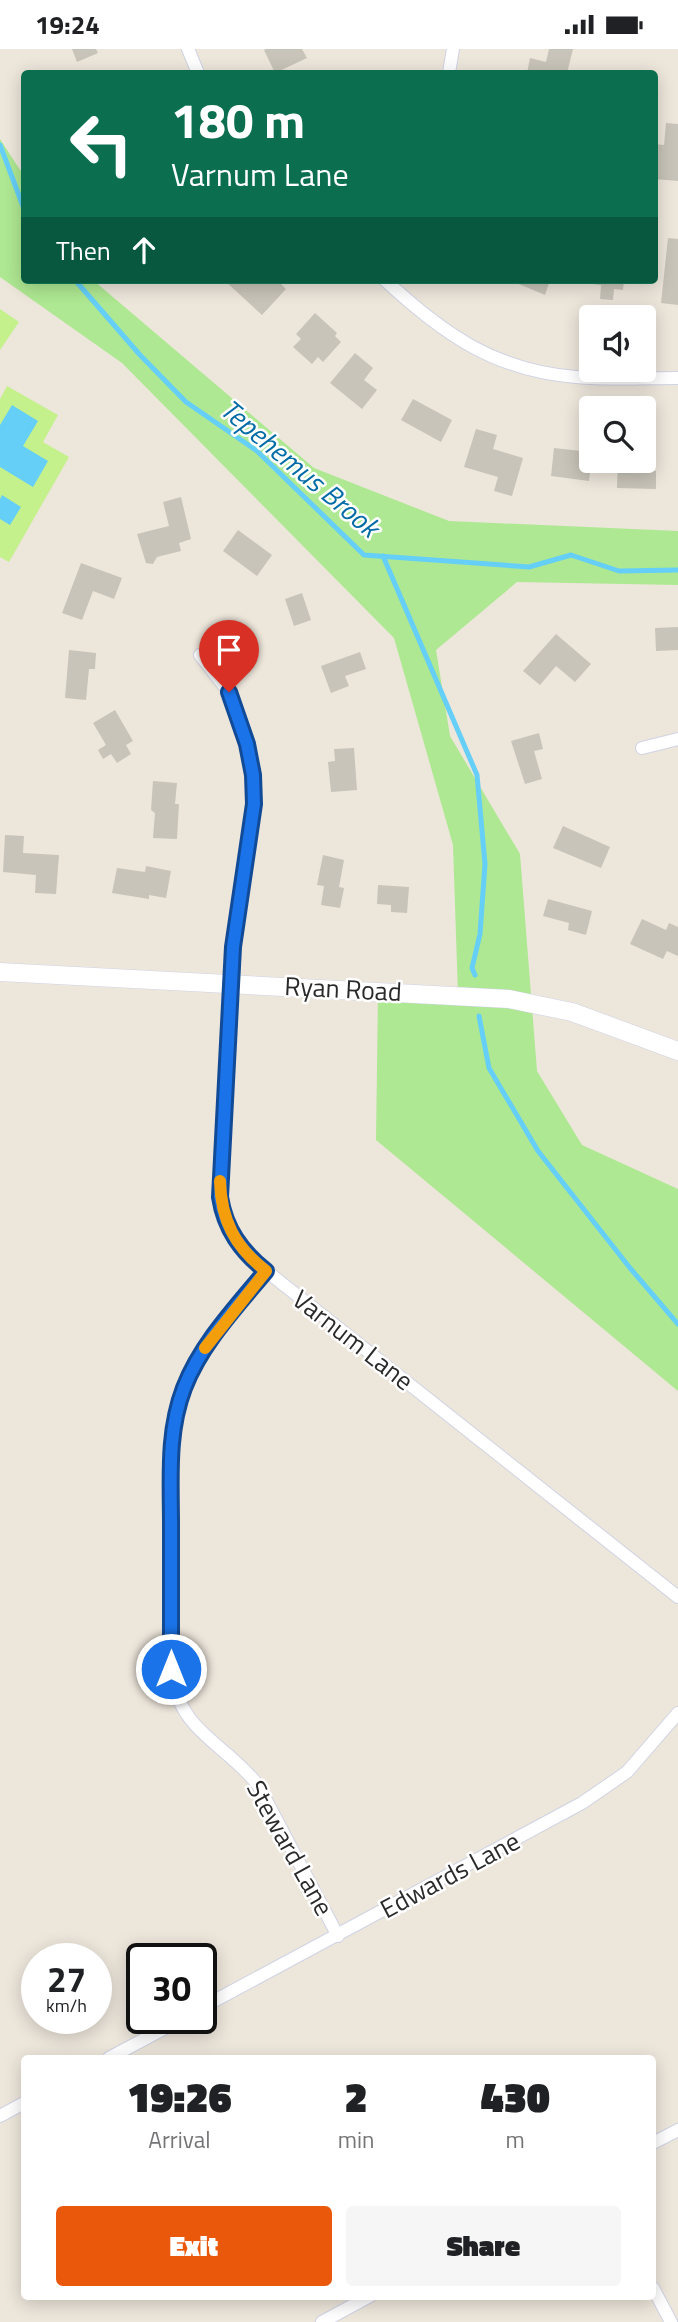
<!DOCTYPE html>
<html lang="en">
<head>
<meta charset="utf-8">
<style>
	:root { --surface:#fff; --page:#f6f6f6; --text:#202124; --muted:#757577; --accent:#ea580c }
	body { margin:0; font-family:"Titillium Web",sans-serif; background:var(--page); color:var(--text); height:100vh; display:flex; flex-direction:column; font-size:26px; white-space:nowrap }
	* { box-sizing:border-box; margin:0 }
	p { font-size:23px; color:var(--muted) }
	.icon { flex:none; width:38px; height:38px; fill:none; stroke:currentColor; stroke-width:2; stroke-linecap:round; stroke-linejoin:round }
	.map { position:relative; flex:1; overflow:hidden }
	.sheet { position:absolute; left:21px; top:2006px; width:635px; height:245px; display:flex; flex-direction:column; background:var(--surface); border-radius:7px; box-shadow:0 4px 18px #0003 }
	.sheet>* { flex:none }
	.hud { position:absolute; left:21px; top:21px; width:637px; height:214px; border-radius:7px; box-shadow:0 4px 18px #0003; background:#0b6e4f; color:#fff; overflow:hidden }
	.buttons { position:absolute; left:579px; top:256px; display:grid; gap:14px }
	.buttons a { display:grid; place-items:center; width:77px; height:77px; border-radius:7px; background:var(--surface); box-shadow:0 4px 18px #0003; font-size:35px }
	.speed { position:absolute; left:21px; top:1894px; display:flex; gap:14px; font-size:35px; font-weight:700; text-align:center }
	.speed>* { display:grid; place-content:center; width:91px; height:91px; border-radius:50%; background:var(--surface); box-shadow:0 4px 18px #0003; line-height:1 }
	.speed small { font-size:18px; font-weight:400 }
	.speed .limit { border:4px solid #111; border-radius:10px; background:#fff; color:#111 }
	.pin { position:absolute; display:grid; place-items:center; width:60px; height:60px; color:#fff; margin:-72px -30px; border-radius:50% 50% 50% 0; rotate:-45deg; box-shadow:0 0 7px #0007 }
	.pin .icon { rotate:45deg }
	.me { position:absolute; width:77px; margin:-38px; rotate:0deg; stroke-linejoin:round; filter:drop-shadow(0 0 5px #0008) }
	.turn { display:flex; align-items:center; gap:24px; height:147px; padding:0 35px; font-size:32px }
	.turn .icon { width:91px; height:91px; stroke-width:2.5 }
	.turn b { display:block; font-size:49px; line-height:60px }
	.then { display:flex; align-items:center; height:66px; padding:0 35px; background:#0003; gap:14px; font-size:26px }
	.eta { display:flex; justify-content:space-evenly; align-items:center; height:119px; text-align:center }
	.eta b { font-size:42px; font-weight:800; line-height:49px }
	.primary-button { display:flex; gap:14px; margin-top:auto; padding:14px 35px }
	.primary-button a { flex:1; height:80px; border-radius:7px; background:var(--accent); color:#fff; font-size:28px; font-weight:800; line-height:80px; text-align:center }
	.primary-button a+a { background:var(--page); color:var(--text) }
	.status { display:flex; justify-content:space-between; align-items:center; height:49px; padding:0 35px; background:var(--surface); direction:ltr }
	.status svg { height:19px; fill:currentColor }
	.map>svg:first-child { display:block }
	.green { fill:#aee892 }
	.pitch { fill:#c5f18d }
	.water { fill:#65cff8 }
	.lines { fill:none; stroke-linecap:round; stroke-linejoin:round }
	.stream { stroke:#65cff8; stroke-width:5 }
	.building { fill:#c8c4b9 }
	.street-casing { stroke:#d0d3e4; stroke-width:14 }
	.secondary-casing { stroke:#d0d3e4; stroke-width:19 }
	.street { stroke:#fff; stroke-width:12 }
	.secondary { stroke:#fff; stroke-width:18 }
	.route-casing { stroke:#114b97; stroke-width:18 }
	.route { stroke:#1a73e8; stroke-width:12 }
	.slow { stroke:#f59e0b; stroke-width:12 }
	.labels { text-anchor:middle; stroke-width:5; stroke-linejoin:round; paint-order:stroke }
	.street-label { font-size:26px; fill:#2a2a2a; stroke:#fff }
	.water-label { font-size:28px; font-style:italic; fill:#036ba5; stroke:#fff }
</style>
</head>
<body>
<div class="status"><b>19:24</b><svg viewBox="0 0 49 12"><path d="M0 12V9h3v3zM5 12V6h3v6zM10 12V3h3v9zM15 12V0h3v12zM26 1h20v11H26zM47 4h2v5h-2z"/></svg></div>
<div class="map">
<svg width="678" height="2273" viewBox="0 0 678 2273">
	<rect width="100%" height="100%" fill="#ede6db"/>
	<path class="green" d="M0,90L24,127V231H93L314,419L449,472L678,482V536L517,533L436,601L450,687L520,805L537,1022L582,1096L678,1140V1342L376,1091L378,944L458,946L453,796L394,589L122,314L0,228Z"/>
	<path class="pitch" d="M0,260L19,273L0,301Z
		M7,337L58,366L43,393L69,408L9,513L0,508V350Z"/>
	<path class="water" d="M12,356L38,372L23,397L48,412L33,438L0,418V376Z
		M2,446L21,458L10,476L0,470V450Z"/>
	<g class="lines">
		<path class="stream" d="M0,96L24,160
			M75,231L140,306L186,353L257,402L364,506L529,518L571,506L619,522L678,521
			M383,507L477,726L485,815L480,885L472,919L475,926
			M479,967L489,1019L538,1102L630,1219L678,1275"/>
	</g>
	<path class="building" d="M72,0H96L98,4L77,13Z
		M266,0H302L307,9L275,24L264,1Z
		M549,0H573L567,24H527L530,9L546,13Z
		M666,74L678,75V132L654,130V95L664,96Z
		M668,189L678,190V256L661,254Z
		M224,231H254L259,235L263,231H277L286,240L262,266Z
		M515,231H550L545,246L514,233Z
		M584,231H624L623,241L614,240L613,251L600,250L601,236L584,234Z
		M315,264L337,284L335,287L341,293L323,313L318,308L312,315L293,298L301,290L296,285Z
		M355,304L373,319L364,331L377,341L362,360L330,334Z
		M413,350L452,371L441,393L401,371Z
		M476,380L497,386L493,400L523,409L512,447L494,442L498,428L464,418Z
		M554,399L581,402V405L592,407L589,432L551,427Z
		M618,411H635V421L656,422V440L617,439Z
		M181,448L191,490L179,494L181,502L157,508L153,515L146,514L137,485L169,477L163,453Z
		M238,481L272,506L257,527L223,502Z
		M81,514L122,529L114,550L93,542L82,571L62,564Z
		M302,544L311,571L294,577L285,550Z
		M678,578V601L656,602L655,579Z
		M556,585L591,615L575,633L556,617L540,636L523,622Z
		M69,601L96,604L95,620H89L86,651L65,649Z
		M360,603L366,620L345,627L349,637L331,644L321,617Z
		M115,661L133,692L126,696L131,705L117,714L111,705L103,710L98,701L106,696L93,674Z
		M539,684L543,700L534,702L542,730L525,735L511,692Z
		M354,699L357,741L331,743L328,713L335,712L334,700Z
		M153,732L177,734L175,755H179L177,790L153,789L155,764L151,761Z
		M563,777L610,798L601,819L553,799Z
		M5,786L24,787L23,804L59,806L56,845L35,844L36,826L3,823Z
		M323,806L344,811L339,838L344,839L340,859L321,856L324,837L317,836Z
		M146,817L171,822L166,849L149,846V850L112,844L117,819L145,823Z
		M378,836L409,838L407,864L391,863V856L377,855Z
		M548,850L592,862L586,886L568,881L569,874L543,867Z
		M642,870L666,881L669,874L678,878V907L667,902L663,910L630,895Z"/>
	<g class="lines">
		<g class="street-casing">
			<path id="street" d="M188,0L198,24
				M449,24L453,0
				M385,231C442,284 495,322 576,328C610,331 644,329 678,329
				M200,606L229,643L247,695L253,726L254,755L233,898L220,1127C220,1160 228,1184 250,1209L678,1548
				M642,699L678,690
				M266,1222C237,1258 201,1294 184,1339C168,1381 171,1426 171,1471C171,1520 171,1570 171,1620C179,1684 222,1691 258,1736L338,1887
				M201,1959L582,1754L627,1723L678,1664
				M109,2009L184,1969
				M0,2067L24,2054
				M653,2094L678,2081
				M653,2239L671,2273
				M322,2273L370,2247"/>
		</g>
		<g class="secondary-casing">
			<path id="secondary" d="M0,923L509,950L572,963L678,1002"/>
		</g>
		<use href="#street" class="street"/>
		<use href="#secondary" class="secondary"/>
	</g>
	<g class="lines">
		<g class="route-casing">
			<path id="route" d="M171,1620C171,1572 171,1524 171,1476C171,1430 167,1383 184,1339C201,1295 236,1258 266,1222C241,1202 225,1180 220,1148L233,898L254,755L253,726L247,695L229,643"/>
		</g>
		<use href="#route" class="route"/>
		<path class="slow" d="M205,1299L266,1222C235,1198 221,1171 220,1132"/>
	</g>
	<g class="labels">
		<g class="street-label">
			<text transform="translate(343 940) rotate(3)" y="9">Ryan Road</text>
			<text transform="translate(353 1291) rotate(38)" y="9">Varnum Lane</text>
			<text transform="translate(290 1799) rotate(61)" y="9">Steward Lane</text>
			<text transform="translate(450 1826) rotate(-28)" y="9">Edwards Lane</text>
		</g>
		<g class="water-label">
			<text transform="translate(300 419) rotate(40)" y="10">Tepehemus Brook</text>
		</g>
	</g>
</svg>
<div class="buttons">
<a><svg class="icon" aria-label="sound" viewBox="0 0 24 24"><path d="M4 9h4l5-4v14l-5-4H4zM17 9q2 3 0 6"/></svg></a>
<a><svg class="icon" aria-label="search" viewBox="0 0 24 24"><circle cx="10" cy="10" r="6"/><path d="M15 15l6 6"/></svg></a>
</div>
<div class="speed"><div>27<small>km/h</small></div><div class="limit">30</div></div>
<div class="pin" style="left:229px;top:643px;background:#d93025"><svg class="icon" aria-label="arrive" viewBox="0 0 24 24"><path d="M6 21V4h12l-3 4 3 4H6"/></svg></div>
<svg class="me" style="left:171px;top:1620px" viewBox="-20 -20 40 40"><circle r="17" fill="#1a73e8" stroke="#fff" stroke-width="3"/><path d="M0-11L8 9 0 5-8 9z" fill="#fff"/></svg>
<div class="hud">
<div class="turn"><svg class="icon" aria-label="left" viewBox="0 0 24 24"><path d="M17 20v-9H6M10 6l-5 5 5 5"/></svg><div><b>180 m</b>Varnum Lane</div></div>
<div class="then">Then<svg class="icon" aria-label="ahead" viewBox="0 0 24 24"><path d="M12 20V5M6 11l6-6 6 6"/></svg></div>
</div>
<section class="sheet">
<div class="eta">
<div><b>19:26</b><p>Arrival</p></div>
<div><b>2</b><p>min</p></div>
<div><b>430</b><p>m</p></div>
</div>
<div class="primary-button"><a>Exit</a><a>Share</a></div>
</section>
</div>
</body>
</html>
